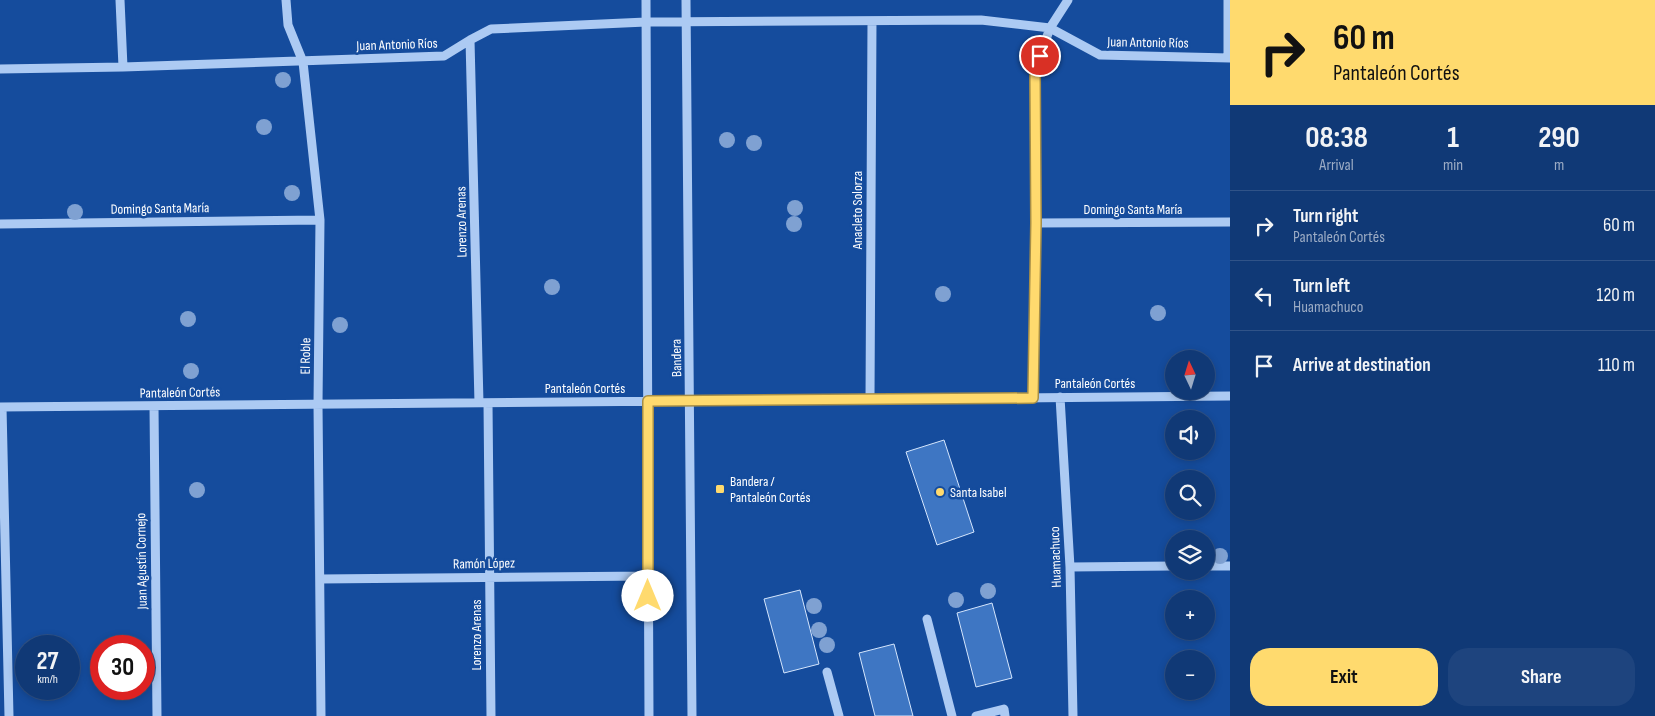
<!DOCTYPE html>
<html lang="en">
<head>
<meta charset="utf-8">
<style>
	:root { --surface:#103976; --page:#1e447e; --text:#f1f3f6; --muted:#9cacc5; --line:#305388; --accent:#ffda6e }
	body { margin:0; font-family:"Sofia Sans Condensed",sans-serif; background:var(--page); color:var(--text); height:100vh; display:flex; flex-direction:column; font-size:19px; white-space:nowrap }
	* { box-sizing:border-box; margin:0 }
	p { font-size:16px; color:var(--muted) }
	.icon { flex:none; width:28px; height:28px; fill:none; stroke:currentColor; stroke-width:2; stroke-linecap:round; stroke-linejoin:round }
	.map { position:relative; flex:1; overflow:hidden }
	.drawer { display:flex; flex-direction:column; background:var(--surface); width:425px }
	.drawer>* { flex:none }
	.banner { background:#ffda6e; color:#111; overflow:hidden }
	.needle { width:32px; rotate:356deg }
	.tools { position:absolute; left:1165px; top:350px; display:grid; gap:10px }
	.tools a { display:grid; place-items:center; width:50px; height:50px; border-radius:50%; background:var(--surface); box-shadow:0 2px 8px #0003,0 0 0 1px var(--line); font-size:25px }
	.speed { position:absolute; left:15px; top:635px; display:flex; gap:10px; font-size:25px; font-weight:700; text-align:center }
	.speed>* { display:grid; place-content:center; width:65px; height:65px; border-radius:50%; background:var(--surface); box-shadow:0 2px 8px #0003,0 0 0 1px var(--line); line-height:1 }
	.speed small { font-size:12px; font-weight:400 }
	.speed .limit { border:8px solid #d22; background:#fff; color:#111 }
	.pin { position:absolute; display:grid; place-items:center; width:42px; height:42px; color:#fff; margin:-21px; border:2px solid #fff; border-radius:50%; box-shadow:0 1px 5px #0007 }
	.me { position:absolute; width:55px; margin:-28px; rotate:0deg; stroke-linejoin:round; filter:drop-shadow(0 0 4px #0008) }
	.turn { display:flex; align-items:center; gap:18px; height:105px; padding:0 20px; font-size:22px }
	.turn .icon { width:65px; height:65px; stroke-width:2.5 }
	.turn b { display:block; font-size:35px; line-height:42px }
	.eta { display:flex; justify-content:space-evenly; align-items:center; height:85px; text-align:center }
	.eta b { font-size:30px; font-weight:700; line-height:35px }
	.button { display:flex; gap:10px; margin-top:auto; padding:10px 20px }
	.button a { flex:1; height:58px; border-radius:20px; background:var(--accent); color:#111; font-size:20px; font-weight:700; line-height:58px; text-align:center }
	.button a+a { background:var(--page); color:var(--text) }
	ul { padding:0; list-style:none }
	li { display:flex; align-items:center; gap:15px; height:70px; padding:0 20px; border-top:1px solid var(--line) }
	li div { flex:1 }
	li b { display:block; font-size:19px }
	li em { font-style:normal }
	main { display:flex; flex:1; min-height:0 }
	.map>svg:first-child { display:block }
	.building { fill:#3e76c3; stroke:#d5e6fd }
	.lines { fill:none; stroke-linecap:round; stroke-linejoin:round }
	.minor { stroke:#accaf3; stroke-width:9 }
	.tree { fill:#7fa1d2 }
	.route-casing { stroke:#a68e48; stroke-width:12 }
	.route { stroke:#ffda6e; stroke-width:9 }
	.poi-dot { fill:#ffda6e; stroke:#154c9d; stroke-width:2 }
	.labels { text-anchor:middle; stroke-width:5; stroke-linejoin:round; paint-order:stroke }
	.street-label { font-size:14px; fill:#fff; stroke:#154c9d }
	.poi-label { font-size:14px; fill:#fff; stroke:#154c9d; text-anchor:start }
</style>
</head>
<body>
<main>
<div class="map">
<svg width="1230" height="716" viewBox="0 0 1230 716">
	<rect width="100%" height="100%" fill="#154c9d"/>
	<path class="building" d="M944,440L974,532L937,545L906,452Z
		M800,590L819,664L784,673L764,599Z
		M992,603L1012,678L976,687L957,613Z
		M894,644L913,716H875L859,653Z"/>
	<g class="lines">
		<path class="minor" d="M120,0L123,67
			M286,0L288,25L303,62L320,220L318,404L321,716
			M646,0L649,716
			M686,0L692,716
			M1228,0V58
			M470,40L479,403
			M0,69L123,67L444,56L470,40L491,29L646,22L981,20L1050,28L1100,55L1230,58
			M1036,223L1230,222
			M0,224L320,220
			M1060,397L1070,567L1073,716
			M1033,398L1036,223L1035,70L1050,28L1068,0
			M870,399L872,21
			M488,403L491,716
			M154,406L157,716
			M0,407L1230,396
			M2,407L9,716
			M1206,566H1230
			M1070,567L1174,566
			M320,579L648,576
			M927,619L952,716
			M827,672L839,716
			M976,716L1004,709L1005,716"/>
	</g>
	<g class="tree">
		<circle cx="283" cy="80" r="8"/>
		<circle cx="264" cy="127" r="8"/>
		<circle cx="727" cy="140" r="8"/>
		<circle cx="754" cy="143" r="8"/>
		<circle cx="292" cy="193" r="8"/>
		<circle cx="795" cy="208" r="8"/>
		<circle cx="75" cy="212" r="8"/>
		<circle cx="794" cy="224" r="8"/>
		<circle cx="552" cy="287" r="8"/>
		<circle cx="943" cy="294" r="8"/>
		<circle cx="1158" cy="313" r="8"/>
		<circle cx="188" cy="319" r="8"/>
		<circle cx="340" cy="325" r="8"/>
		<circle cx="191" cy="371" r="8"/>
		<circle cx="197" cy="490" r="8"/>
		<circle cx="1220" cy="556" r="8"/>
		<circle cx="988" cy="591" r="8"/>
		<circle cx="956" cy="600" r="8"/>
		<circle cx="814" cy="606" r="8"/>
		<circle cx="819" cy="630" r="8"/>
		<circle cx="827" cy="645" r="8"/>
	</g>
	<g class="lines">
		<g class="route-casing">
			<path id="route" d="M648,596V401L1033,398L1036,223L1035,70L1040,56"/>
		</g>
		<use href="#route" class="route"/>
	</g>
	<g class="poi-dot">
		<rect x="715" y="484" width="10" height="10" rx="2.5"/>
		<circle cx="940" cy="492" r="5"/>
	</g>
	<g class="labels">
		<g class="street-label">
			<text transform="translate(1148 42) rotate(1)" y="5">Juan Antonio Ríos</text>
			<text transform="translate(397 44) rotate(-2)" y="5">Juan Antonio Ríos</text>
			<text transform="translate(160 208) rotate(-1)" y="5">Domingo Santa María</text>
			<text x="1133" y="214">Domingo Santa María</text>
			<text transform="translate(857 210) rotate(-90)" y="5">Anacleto Solorza</text>
			<text transform="translate(461 222) rotate(-91)" y="5">Lorenzo Arenas</text>
			<text transform="translate(305 356) rotate(-89)" y="5">El Roble</text>
			<text transform="translate(676 358) rotate(-91)" y="5">Bandera</text>
			<text x="1095" y="388">Pantaleón Cortés</text>
			<text x="585" y="393">Pantaleón Cortés</text>
			<text transform="translate(180 392) rotate(-1)" y="5">Pantaleón Cortés</text>
			<text transform="translate(1055 557) rotate(-92)" y="5">Huamachuco</text>
			<text transform="translate(141 561) rotate(-91)" y="5">Juan Agustín Cornejo</text>
			<text transform="translate(484 563) rotate(-1)" y="5">Ramón López</text>
			<text transform="translate(476 635) rotate(-90)" y="5">Lorenzo Arenas</text>
		</g>
		<g class="poi-label">
			<text x="730" y="486">Bandera /<tspan x="730" dy="16">Pantaleón Cortés</tspan></text>
			<text x="950" y="497">Santa Isabel</text>
		</g>
	</g>
</svg>
<div class="tools">
<a><svg class="needle" viewBox="-14 -14 28 28"><path d="M0-13l5 13h-10z" fill="#e53935"/><path d="M0 13l5-13h-10z" fill="#9cacc5"/></svg></a>
<a><svg class="icon" aria-label="sound" viewBox="0 0 24 24"><path d="M4 9h4l5-4v14l-5-4H4zM17 9q2 3 0 6"/></svg></a>
<a><svg class="icon" aria-label="search" viewBox="0 0 24 24"><circle cx="10" cy="10" r="6"/><path d="M15 15l6 6"/></svg></a>
<a><svg class="icon" aria-label="layers" viewBox="0 0 24 24"><path d="M12 4l9 5-9 5-9-5zM3 14l9 5 9-5"/></svg></a>
<a>+</a>
<a>−</a>
</div>
<div class="speed"><div>27<small>km/h</small></div><div class="limit">30</div></div>
<div class="pin" style="left:1040px;top:56px;background:#d93025"><svg class="icon" aria-label="arrive" viewBox="0 0 24 24"><path d="M6 21V4h12l-3 4 3 4H6"/></svg></div>
<svg class="me" style="left:648px;top:596px" viewBox="-20 -20 40 40"><circle r="19" fill="#fff"/><path d="M0-13L10 11 0 6-10 11z" fill="#ffda6e"/></svg>
</div>
<section class="drawer">
<div class="banner">
<div class="turn"><svg class="icon" aria-label="right" viewBox="0 0 24 24"><path d="M7 20v-9h11M14 6l5 5-5 5"/></svg><div><b>60 m</b>Pantaleón Cortés</div></div>
</div>
<div class="eta">
<div><b>08:38</b><p>Arrival</p></div>
<div><b>1</b><p>min</p></div>
<div><b>290</b><p>m</p></div>
</div>
<ul>
<li><svg class="icon" aria-label="right" viewBox="0 0 24 24"><path d="M7 20v-9h11M14 6l5 5-5 5"/></svg><div><b>Turn right</b><p>Pantaleón Cortés</p></div><em>60 m</em></li>
<li><svg class="icon" aria-label="left" viewBox="0 0 24 24"><path d="M17 20v-9H6M10 6l-5 5 5 5"/></svg><div><b>Turn left</b><p>Huamachuco</p></div><em>120 m</em></li>
<li><svg class="icon" aria-label="arrive" viewBox="0 0 24 24"><path d="M6 21V4h12l-3 4 3 4H6"/></svg><div><b>Arrive at destination</b></div><em>110 m</em></li>
</ul>
<div class="button"><a>Exit</a><a>Share</a></div>
</section>
</main>
</body>
</html>
